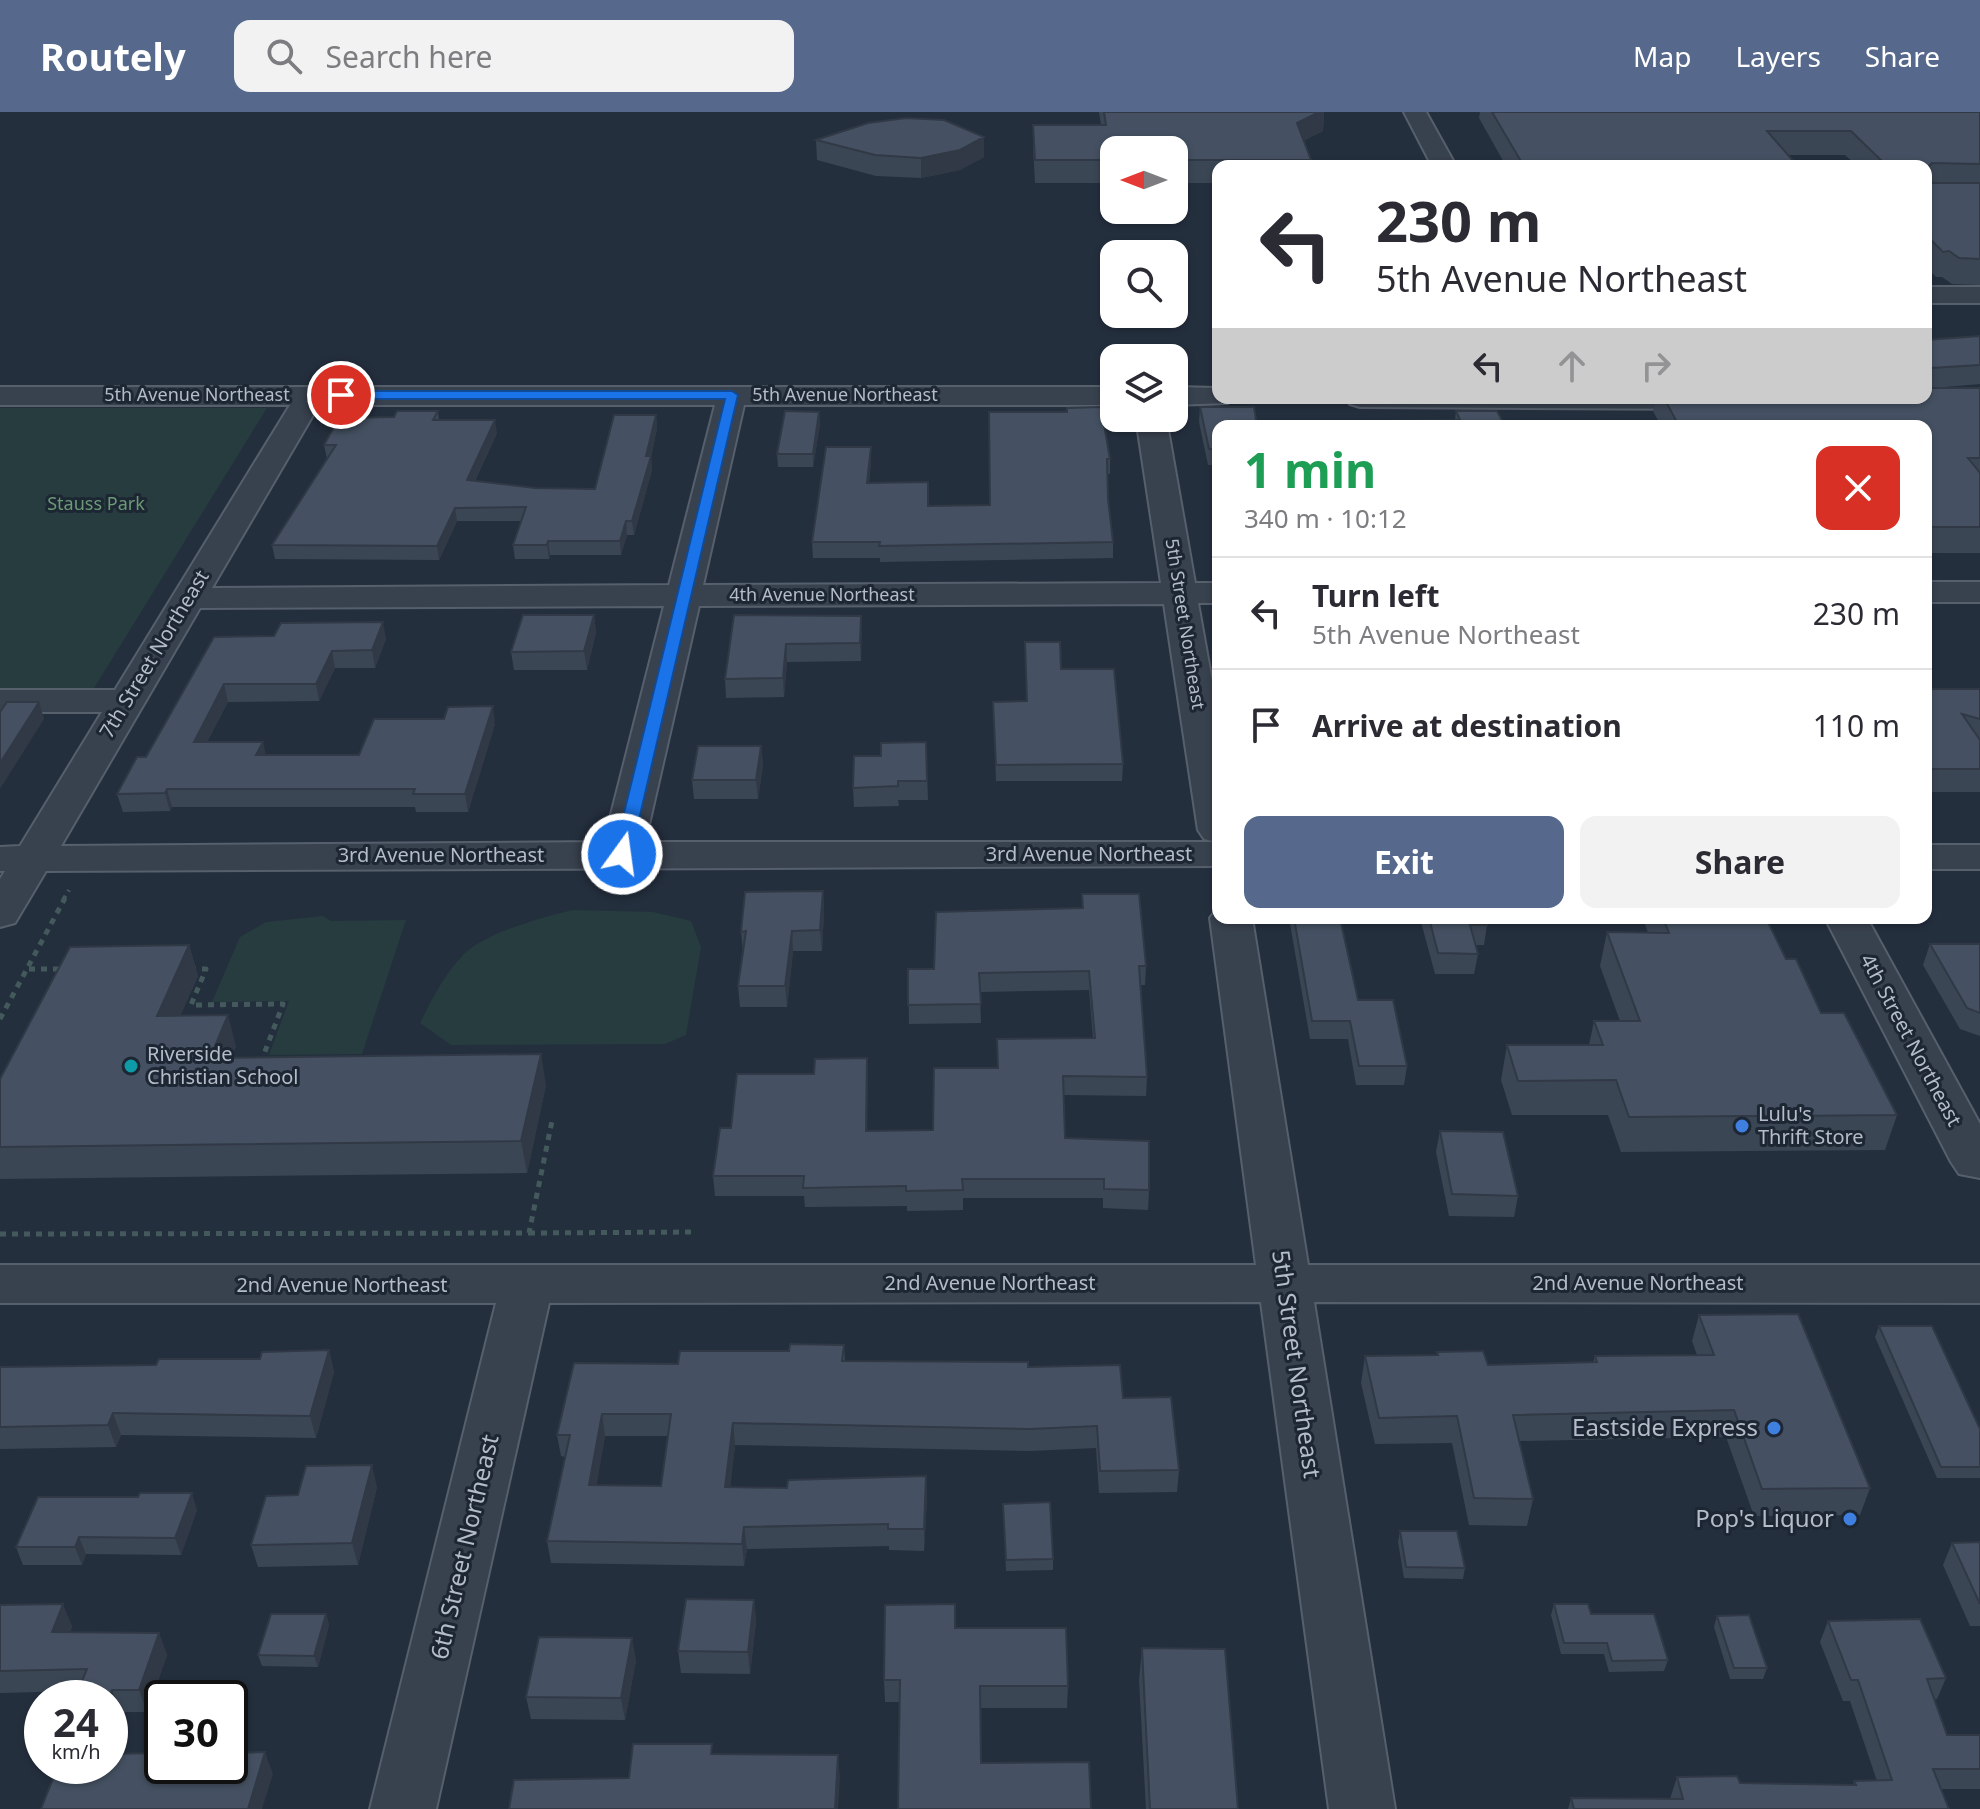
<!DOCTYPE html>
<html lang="en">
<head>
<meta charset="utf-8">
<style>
	:root { --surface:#fff; --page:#f2f2f3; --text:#2b2b33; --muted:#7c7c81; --line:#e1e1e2; --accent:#56698c }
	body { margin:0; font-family:"Noto Sans",sans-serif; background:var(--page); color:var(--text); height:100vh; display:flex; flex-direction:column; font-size:30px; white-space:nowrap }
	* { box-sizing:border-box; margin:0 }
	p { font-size:26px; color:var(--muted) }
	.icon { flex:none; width:44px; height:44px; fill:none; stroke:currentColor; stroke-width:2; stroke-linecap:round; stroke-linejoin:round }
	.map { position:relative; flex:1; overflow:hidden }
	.details { position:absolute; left:1212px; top:308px; width:720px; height:504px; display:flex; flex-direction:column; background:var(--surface); border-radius:16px; box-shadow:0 2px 6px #0004 }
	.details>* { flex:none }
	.top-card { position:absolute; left:1212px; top:48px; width:720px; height:244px; border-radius:16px; box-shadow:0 2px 6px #0004; background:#fff; color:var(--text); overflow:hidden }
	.needle { width:52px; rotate:270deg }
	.fabs { position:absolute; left:1100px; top:24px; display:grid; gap:16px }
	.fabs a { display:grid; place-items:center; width:88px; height:88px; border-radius:16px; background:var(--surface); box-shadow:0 2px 6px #0004; font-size:40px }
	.speed { position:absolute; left:24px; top:1568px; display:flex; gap:16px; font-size:40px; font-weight:700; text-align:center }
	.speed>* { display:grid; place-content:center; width:104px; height:104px; border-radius:50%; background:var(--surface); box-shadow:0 2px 6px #0004; line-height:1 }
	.speed small { font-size:20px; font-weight:400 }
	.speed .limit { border:4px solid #111; border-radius:12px; background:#fff; color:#111 }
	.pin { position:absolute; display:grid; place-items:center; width:68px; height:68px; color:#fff; margin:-34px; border:4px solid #fff; border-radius:50%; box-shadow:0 2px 8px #0007 }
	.me { position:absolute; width:88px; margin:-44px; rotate:14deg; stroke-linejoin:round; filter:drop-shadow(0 0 6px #0008) }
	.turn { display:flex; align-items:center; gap:28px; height:168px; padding:0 32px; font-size:36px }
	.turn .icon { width:104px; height:104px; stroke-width:2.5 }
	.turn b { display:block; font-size:56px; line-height:68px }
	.lanes { display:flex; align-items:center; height:76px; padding:0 32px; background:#0003; justify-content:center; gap:40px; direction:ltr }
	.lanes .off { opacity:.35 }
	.round { display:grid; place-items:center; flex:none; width:84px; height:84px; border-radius:16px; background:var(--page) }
	.headline { display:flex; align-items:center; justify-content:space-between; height:136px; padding:0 32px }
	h1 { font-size:48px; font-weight:700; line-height:60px; color:#1e9e55 }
	.cta { display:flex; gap:16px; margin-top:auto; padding:16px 32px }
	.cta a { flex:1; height:92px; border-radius:16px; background:var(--accent); color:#fff; font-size:32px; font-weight:700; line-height:92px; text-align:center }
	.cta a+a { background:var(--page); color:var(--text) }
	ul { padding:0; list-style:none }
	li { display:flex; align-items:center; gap:24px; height:112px; padding:0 32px; border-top:2px solid var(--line) }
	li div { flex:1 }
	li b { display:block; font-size:30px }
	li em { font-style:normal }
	header { display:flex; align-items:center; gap:48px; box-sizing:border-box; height:112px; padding:0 40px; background:var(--accent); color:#fff }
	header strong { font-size:38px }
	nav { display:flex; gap:44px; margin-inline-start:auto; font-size:28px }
	.search { width:560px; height:72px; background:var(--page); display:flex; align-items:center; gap:20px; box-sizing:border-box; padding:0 28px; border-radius:16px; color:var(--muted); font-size:30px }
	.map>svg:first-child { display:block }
	.green { fill:#263c3f }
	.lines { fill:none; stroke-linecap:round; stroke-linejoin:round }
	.minor-casing { stroke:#565f6c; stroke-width:4 }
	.path-far1 { stroke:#44595c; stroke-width:4; stroke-dasharray:5 5; stroke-linecap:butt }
	.path { stroke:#44595c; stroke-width:5; stroke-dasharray:6 6; stroke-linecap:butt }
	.minor { fill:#38414e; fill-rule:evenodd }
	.wall { fill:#3b4654; fill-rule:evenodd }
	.shaded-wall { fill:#303945 }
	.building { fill:#455162; stroke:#303945; stroke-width:2; fill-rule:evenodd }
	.route { fill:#1a73e8; stroke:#114b97; stroke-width:2 }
	.culture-dot { fill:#0f9aa8; stroke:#1d2633; stroke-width:3 }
	.shop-dot { fill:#3f7fe0; stroke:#1d2633; stroke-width:3 }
	.labels { text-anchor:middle; stroke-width:6; stroke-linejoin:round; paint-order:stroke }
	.far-street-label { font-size:18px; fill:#b4bcc9; stroke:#1d2633 }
	.far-park-label { font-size:18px; fill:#6b9a76; stroke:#1d2633 }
	.street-label { font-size:20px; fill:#b4bcc9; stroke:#1d2633 }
	.poi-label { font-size:20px; fill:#b4bcc9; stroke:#1d2633; text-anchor:start }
	.near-street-label { font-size:24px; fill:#b4bcc9; stroke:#1d2633 }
	.near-poi-label { font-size:24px; fill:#b4bcc9; stroke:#1d2633; text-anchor:end }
</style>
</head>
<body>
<header>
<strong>Routely</strong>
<div class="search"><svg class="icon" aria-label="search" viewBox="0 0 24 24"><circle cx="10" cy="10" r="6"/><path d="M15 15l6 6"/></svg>Search here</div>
<nav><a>Map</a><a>Layers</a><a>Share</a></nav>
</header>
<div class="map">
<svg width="1980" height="1697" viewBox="0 0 1980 1697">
	<rect width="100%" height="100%" fill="#242f3e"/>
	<path class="green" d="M0,296H267L91,581H0Z
		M573,798L653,800L691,809L701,835L686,923L665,932L451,933L420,911C432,887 444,863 463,843C484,821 543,805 573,798Z
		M323,804L331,809L406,808L362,942L269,943L289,889L212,890L240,825L266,810Z"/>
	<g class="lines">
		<g class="minor-casing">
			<path id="minor" d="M1404,0H1426L1456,54H1432Z
				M1926,175H1980V191H1926Z
				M0,275H1114V293H744L703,473L1161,471L1136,306H1166L1195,471H1218V491H1198L1218,603V754L46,759L15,811L0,815V767L5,759H0V735L20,734L102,600H0V578H115L290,293H0ZM319,293H715L669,473L212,476ZM1164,492L1198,718L1204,727L1216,730H645L699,494ZM664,494L604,730L61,734L200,496Z
				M1174,275L1218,276V286H1232L1228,291L1174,293Z
				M1345,286H1727L1729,288L1724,294L1714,297L1360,295L1350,292Z
				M1926,470H1980V490H1926Z
				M1926,733H1980V757H1926Z
				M1218,796V806H1252L1308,1153H1980V1191L1314,1190L1395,1697H1329L1261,1190L549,1191L436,1697H370L496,1191H0V1153H1256L1210,806Z
				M1825,806H1867L1980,1012V1066L1959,1062L1951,1050Z"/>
		</g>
		<path class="path-far1" d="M63,788L69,778"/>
		<path class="path" d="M29,857H64
			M190,857H206L191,893L283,892L261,950
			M0,907L65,786
			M529,1121L697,1120
			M0,1122L529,1121L552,1009"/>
		<use href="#minor" class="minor"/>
	</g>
	<path class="wall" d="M1099,0H1324L1323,19L1303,29L1311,48L1310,54H1218V71H1174V38H1114V71H1035L1033,35V13H1101Z
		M1480,0H1980V173L1952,172L1942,165H1936L1926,155V54H1857L1845,43H1788L1795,51V54H1506L1479,6Z
		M816,28L984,45L960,58L921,66L876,64L817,48Z
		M1980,224V272L1933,276H1980V441H1926V314H1661L1653,299L1656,286H1926V228Z
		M1200,295L1218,314V353H1208L1199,310Z
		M438,299L439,308L497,321L475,369L535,376L595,377L656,303L657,316L651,345L652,358L634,423H627L621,443H550L549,447H515L513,433L521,409H457L439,448L275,447L272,433L327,347L324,333L394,305Z
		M1456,299L1505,314H1382L1383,309L1455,308Z
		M819,300L820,312L813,355H778L777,342Z
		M989,300L1110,347V362H1107L1108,387L1113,430V446L880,450V446H813L812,430L871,350L869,371L929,394L989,393Z
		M594,503L596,521L587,558H514L511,540Z
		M734,503L861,504V549L787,550L784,585L726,586L725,567Z
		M214,525L386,527L375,556H335L319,589L228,590L207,630L266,643H359L495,612L468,700H416L415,695H172L170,699L123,700L117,682L146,645Z
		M1061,557L1123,652L1122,669H996L993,590L1026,589Z
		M1926,577H1980V680H1926Z
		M926,630L928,688H898L899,694L854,695L853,676L881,644Z
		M761,634L763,653L758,687H694L692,668Z
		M823,779L824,799L822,839H793L787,895H740L738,874L743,840L741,820Z
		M1082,782L1146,854L1145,873H1141L1147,965L1146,984L1063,983L1065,1026L1149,1078L1148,1098L1103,1096V1086H963V1098L907,1099V1094L805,1095L804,1084H715L713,1064L731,1016L814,962L867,946V1019L933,1018L997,956L1093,926L1089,878L980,880L981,911L909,912L908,857H934L1082,796Z
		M1289,806H1340L1358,888L1407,954L1404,973H1356L1348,927H1310Z
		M1420,806H1485L1487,813L1484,833H1475L1478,842L1474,862H1435Z
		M1643,806H1766L1786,847L1821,901L1897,1003L1885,1038L1621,1040L1608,1003H1512L1501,968L1507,933H1589L1594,909H1620L1600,854L1607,820L1648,821Z
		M1930,832H1980V924L1960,917L1923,853Z
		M189,833L198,864L180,904L236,934L231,946L546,973L527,1061L0,1067V967Z
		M1440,1019L1518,1084L1514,1105L1449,1104L1436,1040Z
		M1699,1203L1870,1376L1860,1403L1754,1404L1726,1325L1519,1329L1533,1387L1527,1414L1469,1413L1452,1331L1375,1332L1361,1271L1365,1244L1437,1243V1240L1488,1253L1593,1251L1595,1244L1697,1243L1692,1229Z
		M1879,1214L1980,1317V1366H1937L1875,1225Z
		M844,1233L845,1249L1028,1255L1123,1286L1179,1358L1177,1380L1099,1381L1096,1336L1030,1339L735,1333L730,1375L787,1376L926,1364L927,1386L924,1439L889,1438V1434L747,1437L744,1454L551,1451L547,1429L565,1345L561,1344L557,1323L678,1252ZM605,1324H668L661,1374L596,1373Z
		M329,1238L334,1260L316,1326L121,1323L116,1335L0,1337V1255L156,1253L260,1247Z
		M377,1375L358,1453L258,1455L251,1433L298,1383Z
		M1003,1392L1053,1447V1458L1006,1459Z
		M197,1398L181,1443L86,1442L82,1453H23L16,1435Z
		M1400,1419L1465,1456L1463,1467L1404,1466L1398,1430Z
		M1980,1430V1514H1970L1943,1453L1952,1431Z
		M754,1488L756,1510L750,1562L681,1561L678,1539Z
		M1554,1492L1668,1548L1664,1559L1609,1560L1604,1542H1561L1551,1503Z
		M0,1493L72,1514L70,1521H159L167,1543L147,1600H121L110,1630V1586L78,1579L0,1581Z
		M326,1502L329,1513L318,1555L262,1554L258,1543Z
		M1717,1504L1767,1556L1763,1567H1730L1714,1515Z
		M1828,1509L1946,1566L1937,1587H1934L1947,1623H1980V1677H1941L1949,1697H1568L1571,1686L1670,1687L1677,1665L1740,1671L1853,1673L1854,1669H1877L1850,1589H1843L1820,1530Z
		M955,1516L1068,1574L1067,1596H980L981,1651L898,1697L900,1590H885L884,1568Z
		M1142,1536L1238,1697H1146L1139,1568Z
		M636,1548L625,1608L531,1607L526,1585Z"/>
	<path class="shaded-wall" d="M1319,0H1324L1323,19L1295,33L1297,11Z
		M984,25V45L960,58L921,66V46Z
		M819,300L820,312L813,355V342Z
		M656,303L657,316L651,345L652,358L634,423L632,409Z
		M495,308L497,321L469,381L467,368Z
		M871,335V350L867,386V371Z
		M455,396L457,409L439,448L437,434Z
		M626,409L627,423L621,443L620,429Z
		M548,429L550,443L549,447L547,433Z
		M594,503L596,521L587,558L584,539Z
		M861,504L862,522L861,549L860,531Z
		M383,510L386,527L375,556L372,538Z
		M786,532L787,550L784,585L783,566Z
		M332,539L335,556L319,589L316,572Z
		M224,572L228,590L198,647L194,630Z
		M39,590L44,607L0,677V651Z
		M493,594L495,612L468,700L465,682Z
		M263,630L267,648L256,643Z
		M761,634L763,653L758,687L756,668Z
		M167,677L172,695L170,699L165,681Z
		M823,779L824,799L822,839L820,818Z
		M792,819L793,839L787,895L785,874Z
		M189,833L198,864L166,935L157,904Z
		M228,903L236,934L219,977L210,946Z
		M541,942L546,973L527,1061L521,1029Z
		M867,946L868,965L867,1038L866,1019Z
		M329,1238L334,1260L316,1326L310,1304Z
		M113,1301L121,1323L116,1335L108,1313Z
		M602,1302L605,1324L593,1395L589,1373Z
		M733,1311L735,1333L728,1397L725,1375Z
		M372,1353L377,1375L358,1453L352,1431Z
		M926,1364L927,1386L924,1439V1417Z
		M192,1381L197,1398L181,1443L175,1426Z
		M744,1415L747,1437L744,1454L742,1432Z
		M79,1425L86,1442L82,1453L75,1435Z
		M754,1488L756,1510L750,1562L748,1540Z
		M63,1492L72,1514L61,1543L52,1520Z
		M326,1502L329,1513L318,1555L314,1544Z
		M159,1521L167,1543L147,1600L139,1578Z
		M632,1526L636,1548L625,1608L621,1586Z
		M112,1578L121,1600L110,1630L109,1586Z
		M265,1640L273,1662L262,1697H248Z
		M838,1643L840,1665L838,1697H835Z"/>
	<path class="building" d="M1104,0H1319L1297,11L1311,48H1174V38H1114V48H1035L1033,13H1106Z
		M1492,0H1980V52L1932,51L1929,54V68L1932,71H1980V147L1959,146L1949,139L1943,140L1926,123V54H1887L1851,19H1767L1795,51H1654L1657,54H1585L1584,52L1522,51Z
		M906,6L944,8L984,25L960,38L921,46L875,43L816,28L868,11Z
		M1980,224V253L1931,256L1928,263H1926V228Z
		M1926,276H1980V346H1968L1980,361V415H1926V314H1679L1664,286H1926Z
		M1101,295L1110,347H1107L1108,387L1113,430L879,434L880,430H812L826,335H871L867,371L928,370V394L990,393L989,300H1067V296Z
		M1200,295H1254L1257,314H1218V337H1209Z
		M397,299H438L433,308H495L467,368L535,376L595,377L614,303H656L646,344H651L632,409H626L620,429H548L547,433H513L526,395L455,396L437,434L272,433L336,333H324L339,306L394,305Z
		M785,299L819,300L813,342H777Z
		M1456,299H1497L1505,314H1385L1383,309L1460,308Z
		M523,503H594L584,539L511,540Z
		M734,503L861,504L860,531L786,532L783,566L725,567Z
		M383,510L372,538L332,539L316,572H224L194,630H263L256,643H359L374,607H444L448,595L493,594L465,682H413L415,677H167L165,681L117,682L137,645H146L214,525L274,524L281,511Z
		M1025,530H1060L1061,557H1114L1123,652L996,653L993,590L1027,589Z
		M1926,577H1980V607L1962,602L1980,628V657H1926Z
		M7,590H39L0,651V600Z
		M926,630L927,669H898V674L853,676L854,644H881V631Z
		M698,634H761L756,668H692Z
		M823,779L820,818L792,819L785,874H738L746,819L741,820L745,780Z
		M1082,782H1139L1146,854H1139L1147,965L1063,964L1065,1026L1149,1029V1078L1104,1077V1067H962L963,1078L906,1079V1074L803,1076L804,1064H713L720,1016H731L737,962H814L815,947L867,946L866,1019L933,1018L934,956H998L997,927L1095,926L1089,859L979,861L981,892L908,893V857H934L936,800L1083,796Z
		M1294,806H1340L1358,888H1393L1407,954H1359L1350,909H1312Z
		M1429,806H1485L1487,813H1470L1478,842L1438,841Z
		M1663,806H1766L1786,847H1796L1821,901H1844L1897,1003L1629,1005L1616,968L1518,969L1507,933H1603L1594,909H1640L1607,820L1669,821Z
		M1930,832H1980V901L1967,896Z
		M189,833L157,904L228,903L210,946L541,942L521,1029L0,1035V967L70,835Z
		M1440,1019L1503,1020L1518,1084L1452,1082Z
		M1798,1202L1870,1376L1762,1377L1734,1298L1513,1303L1533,1387L1474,1386L1457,1304L1379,1306L1365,1244L1438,1243L1437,1240L1483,1239L1488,1253L1597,1250L1595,1244L1714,1243L1699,1203Z
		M1879,1214H1932L1980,1317V1355H1941Z
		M790,1232L844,1233L842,1249L1028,1250V1255L1120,1253L1123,1286L1171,1285L1179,1358L1100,1359L1097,1314L1030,1317L733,1311L725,1375L787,1376L788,1368L926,1364L924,1417H888V1412L744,1415L742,1432L547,1429L570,1323H557L574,1251L678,1252L680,1239H789ZM602,1302H671L661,1374L589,1373Z
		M329,1238L310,1304L113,1301L108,1313L0,1315V1255L156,1253L159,1247H260L262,1240Z
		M372,1353L352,1431L251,1433L266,1384L298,1383L306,1354Z
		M140,1381H192L175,1426L79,1425L75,1435H16L38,1385H138Z
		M1050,1390L1053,1447L1006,1448L1003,1392Z
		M1400,1419H1457L1465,1456L1406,1455Z
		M1980,1430V1492L1952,1431Z
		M686,1487L754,1488L748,1540L678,1539Z
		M63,1492L52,1520L159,1521L139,1578H112L109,1586H75L87,1557L0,1559V1493Z
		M955,1492V1516H1066L1068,1574H980L981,1651L1089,1650L1091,1697H898L900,1568H884L885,1493Z
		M1554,1492H1588L1591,1502H1654L1668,1548L1612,1549L1607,1531H1564Z
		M271,1502H326L314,1544L258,1543Z
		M1749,1503L1767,1556H1734L1717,1504Z
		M1920,1507L1946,1566L1927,1567L1947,1623H1980V1657H1933L1949,1697H1574L1571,1686L1683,1687L1677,1665L1737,1664L1740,1671L1856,1673L1854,1669L1892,1668L1858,1568H1851L1828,1509Z
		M539,1525L632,1526L621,1586L526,1585Z
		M1142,1536L1225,1537L1238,1697H1150Z
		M633,1632H712L711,1642L838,1643L835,1697H509L514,1668L629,1666Z
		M265,1640L248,1697H41L58,1654H110V1642L162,1641V1654H230V1641Z"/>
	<path class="route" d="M732,279L738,283L631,742L622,747L614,742L725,287H341L335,283L341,279Z"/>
	<circle class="culture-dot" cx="131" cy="954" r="8"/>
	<g class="shop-dot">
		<circle cx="1742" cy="1014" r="8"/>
		<circle cx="1774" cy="1316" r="8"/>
		<circle cx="1850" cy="1407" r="8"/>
	</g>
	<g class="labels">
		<g class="far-street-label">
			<text x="197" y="289">5th Avenue Northeast</text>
			<text x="845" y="289">5th Avenue Northeast</text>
			<text x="822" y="489">4th Avenue Northeast</text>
			<text transform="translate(1185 512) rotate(81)" y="6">5th Street Northeast</text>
		</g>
		<g class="far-park-label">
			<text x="96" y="398">Stauss Park</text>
		</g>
		<g class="street-label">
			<text transform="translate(154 542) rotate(-59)" y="7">7th Street Northeast</text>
			<text x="1089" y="749">3rd Avenue Northeast</text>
			<text x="441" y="750">3rd Avenue Northeast</text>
			<text transform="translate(1911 928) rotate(62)" y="7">4th Street Northeast</text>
			<text x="990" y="1178">2nd Avenue Northeast</text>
			<text x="1638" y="1178">2nd Avenue Northeast</text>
			<text x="342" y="1180">2nd Avenue Northeast</text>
		</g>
		<g class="poi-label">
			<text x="147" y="949">Riverside<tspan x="147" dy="23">Christian School</tspan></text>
			<text x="1758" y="1009">Lulu's<tspan x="1758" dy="23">Thrift Store</tspan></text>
		</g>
		<g class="near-street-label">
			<text transform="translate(1296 1252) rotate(82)" y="8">5th Street Northeast</text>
			<text transform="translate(465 1435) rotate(-77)" y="8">6th Street Northeast</text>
		</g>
		<g class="near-poi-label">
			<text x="1758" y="1324">Eastside Express</text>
			<text x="1834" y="1415">Pop's Liquor</text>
		</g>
	</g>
</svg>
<div class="fabs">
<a><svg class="needle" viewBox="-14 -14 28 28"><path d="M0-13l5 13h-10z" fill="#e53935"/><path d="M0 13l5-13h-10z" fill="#7c7c81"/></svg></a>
<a><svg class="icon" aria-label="search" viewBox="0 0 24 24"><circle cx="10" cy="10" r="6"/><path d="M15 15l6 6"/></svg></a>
<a><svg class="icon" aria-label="layers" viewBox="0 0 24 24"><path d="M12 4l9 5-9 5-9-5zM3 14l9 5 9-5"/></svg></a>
</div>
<div class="speed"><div>24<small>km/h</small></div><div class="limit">30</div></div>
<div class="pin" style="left:341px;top:283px;background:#d93025"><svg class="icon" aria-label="arrive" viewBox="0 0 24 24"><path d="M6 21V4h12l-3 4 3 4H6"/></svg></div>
<svg class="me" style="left:622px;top:742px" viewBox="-20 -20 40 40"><circle r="17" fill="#1a73e8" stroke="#fff" stroke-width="3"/><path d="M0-11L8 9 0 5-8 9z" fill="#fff"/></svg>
<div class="top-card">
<div class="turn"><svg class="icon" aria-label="left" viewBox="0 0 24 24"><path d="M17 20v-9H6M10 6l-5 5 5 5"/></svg><div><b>230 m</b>5th Avenue Northeast</div></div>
<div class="lanes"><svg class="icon" aria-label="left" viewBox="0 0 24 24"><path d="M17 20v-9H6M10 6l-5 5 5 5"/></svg><svg class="icon off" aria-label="ahead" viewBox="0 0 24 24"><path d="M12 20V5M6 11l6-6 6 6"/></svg><svg class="icon off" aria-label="right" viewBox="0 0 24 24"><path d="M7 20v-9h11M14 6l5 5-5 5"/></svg></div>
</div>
<section class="details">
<div class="headline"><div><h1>1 min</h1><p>340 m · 10:12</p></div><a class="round" style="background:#d93025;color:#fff"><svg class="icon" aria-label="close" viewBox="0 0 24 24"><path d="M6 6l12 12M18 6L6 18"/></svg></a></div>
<ul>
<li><svg class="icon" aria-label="left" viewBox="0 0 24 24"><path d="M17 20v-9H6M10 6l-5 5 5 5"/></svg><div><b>Turn left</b><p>5th Avenue Northeast</p></div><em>230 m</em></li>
<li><svg class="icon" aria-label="arrive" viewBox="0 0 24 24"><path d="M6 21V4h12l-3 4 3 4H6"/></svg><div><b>Arrive at destination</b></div><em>110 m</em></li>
</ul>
<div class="cta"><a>Exit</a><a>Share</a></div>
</section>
</div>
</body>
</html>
